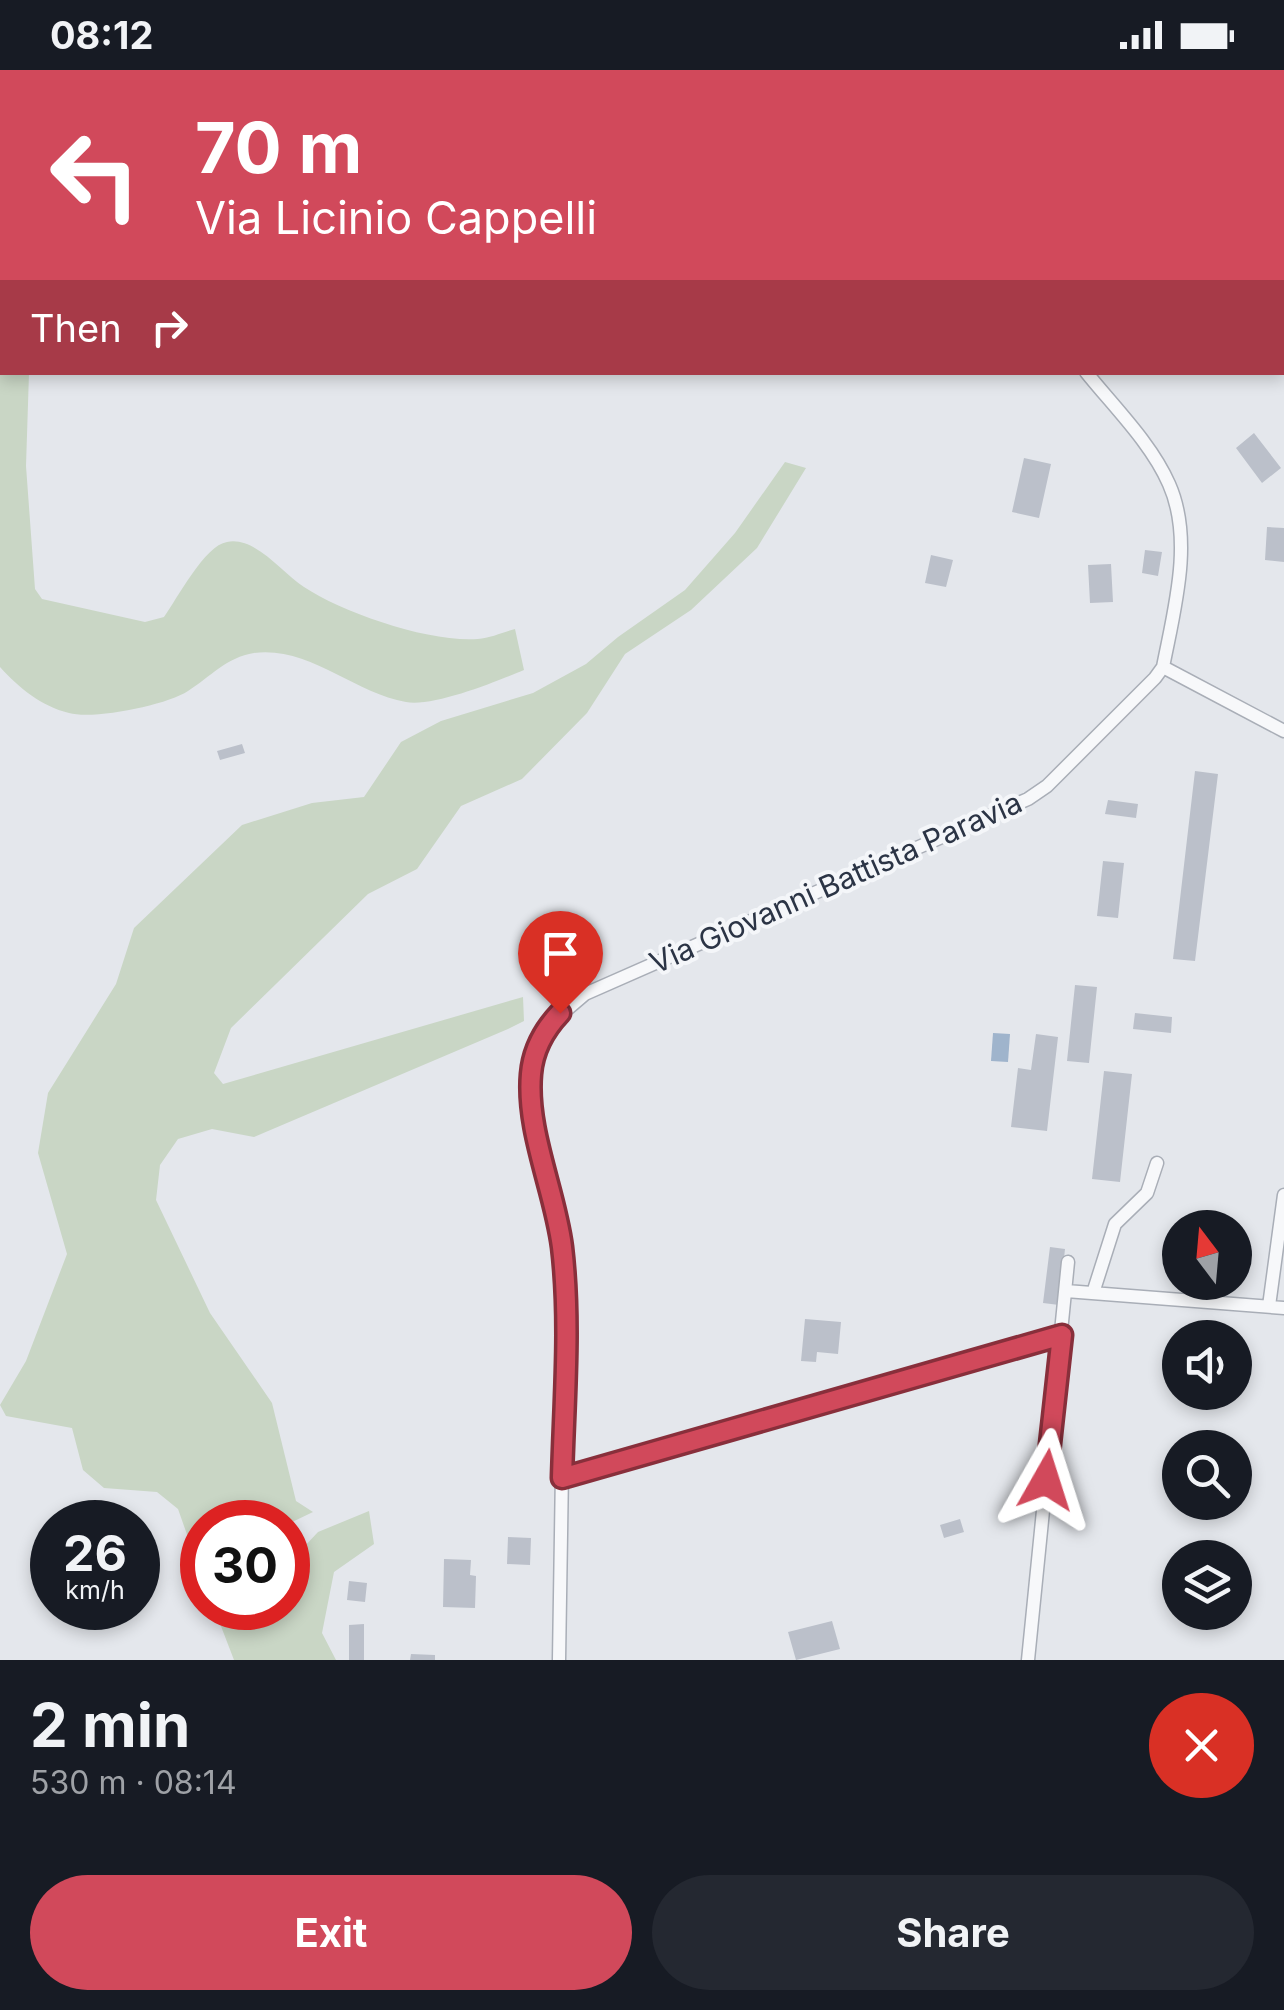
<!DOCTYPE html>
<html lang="en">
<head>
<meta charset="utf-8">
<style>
	:root { --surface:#171b24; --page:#242831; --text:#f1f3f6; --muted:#9ea1a6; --accent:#d1495b }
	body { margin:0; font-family:Inter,sans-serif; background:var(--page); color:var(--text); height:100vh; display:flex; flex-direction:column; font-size:38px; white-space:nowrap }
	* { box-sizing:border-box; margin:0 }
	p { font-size:32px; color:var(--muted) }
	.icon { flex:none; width:55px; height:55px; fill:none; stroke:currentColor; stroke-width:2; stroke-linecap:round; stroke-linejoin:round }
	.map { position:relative; height:1590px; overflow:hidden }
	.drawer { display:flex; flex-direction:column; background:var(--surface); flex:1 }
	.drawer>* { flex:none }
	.top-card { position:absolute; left:0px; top:0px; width:1285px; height:305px; box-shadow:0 5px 15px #0003; background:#d1495b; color:#fff; overflow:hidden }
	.needle { width:65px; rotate:344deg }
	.fabs { position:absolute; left:1162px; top:1140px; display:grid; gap:20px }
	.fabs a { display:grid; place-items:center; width:90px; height:90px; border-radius:50%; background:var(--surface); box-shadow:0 5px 15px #0003; font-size:50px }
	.speed { position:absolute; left:30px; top:1430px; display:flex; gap:20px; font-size:50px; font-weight:700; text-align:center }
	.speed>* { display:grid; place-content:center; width:130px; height:130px; border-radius:50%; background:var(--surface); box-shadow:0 5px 15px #0003; line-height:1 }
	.speed small { font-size:25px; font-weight:400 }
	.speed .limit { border:15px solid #d22; background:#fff; color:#111 }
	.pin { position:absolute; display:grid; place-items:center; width:85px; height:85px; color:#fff; margin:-102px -42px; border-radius:50% 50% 50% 0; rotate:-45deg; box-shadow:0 0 10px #0007 }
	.pin .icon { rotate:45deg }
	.me { position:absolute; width:110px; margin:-55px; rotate:6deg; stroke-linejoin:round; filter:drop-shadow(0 0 8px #0008) }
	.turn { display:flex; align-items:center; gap:35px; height:210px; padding:0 30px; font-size:45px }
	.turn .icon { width:130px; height:130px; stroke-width:2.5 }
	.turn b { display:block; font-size:70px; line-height:85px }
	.then { display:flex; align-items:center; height:95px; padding:0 30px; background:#0003; gap:20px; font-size:38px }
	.round { display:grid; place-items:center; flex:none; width:105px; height:105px; border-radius:52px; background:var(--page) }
	.overview { display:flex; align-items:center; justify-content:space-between; height:170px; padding:0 30px }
	h1 { font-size:60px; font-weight:700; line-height:75px }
	.primary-button { display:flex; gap:20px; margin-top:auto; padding:20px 30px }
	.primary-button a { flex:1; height:115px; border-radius:60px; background:var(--accent); color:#fff; font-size:40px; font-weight:700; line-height:115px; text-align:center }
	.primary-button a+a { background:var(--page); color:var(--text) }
	.status { display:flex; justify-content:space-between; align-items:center; height:70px; padding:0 50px; background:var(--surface); direction:ltr }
	.status svg { height:28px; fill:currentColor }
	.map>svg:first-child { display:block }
	.green { fill:#c9d6c5 }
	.water { fill:#9fb4cc }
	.building { fill:#bbc0ca }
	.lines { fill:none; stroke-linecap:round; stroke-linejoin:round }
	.minor-casing { stroke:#a9aeb7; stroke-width:15 }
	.minor { stroke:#f7f8fa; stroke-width:12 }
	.route-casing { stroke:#882f3b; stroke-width:25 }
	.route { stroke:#d1495b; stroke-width:18 }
	.labels { text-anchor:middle; stroke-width:8; stroke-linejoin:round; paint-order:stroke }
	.street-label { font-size:30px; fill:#2b3445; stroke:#f4f6f9 }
</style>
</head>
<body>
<div class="status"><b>08:12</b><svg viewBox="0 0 49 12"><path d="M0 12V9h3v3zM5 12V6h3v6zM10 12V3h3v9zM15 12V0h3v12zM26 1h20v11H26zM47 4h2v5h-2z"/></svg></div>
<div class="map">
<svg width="1284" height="1590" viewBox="0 0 1284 1590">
	<rect width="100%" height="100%" fill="#e4e7ec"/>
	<path class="green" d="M0,46L2,302L29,303L26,396L35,519L42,529L145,552L164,547C177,529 205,475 227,472C255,466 282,503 304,517C343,543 431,573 478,569C490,568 504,562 515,559L524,600C497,611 434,637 406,632C354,623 309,576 254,583C227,587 210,607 188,621C167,635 94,650 69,643C41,636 19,618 0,597Z
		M785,392L806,398L757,478L691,540L625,584L587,643L522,709L461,736L417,799L368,824L231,958L214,1003L223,1014L523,927L524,951L508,959L254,1067L212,1059L178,1069L160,1095L156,1130L210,1243L272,1333L296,1431L313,1442L288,1454L202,1452V1507L178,1439L157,1422L104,1418L83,1400L72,1358L6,1346L0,1335L26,1291L67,1184L38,1083L48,1023L116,914L134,858L242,755L312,733L364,727L401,672L441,651L533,623L586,594L618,567L685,520L735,463Z
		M369,1441L374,1474L334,1502L322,1563L336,1590H234L214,1538H288V1494L318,1462Z"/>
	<path class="water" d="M993,963L1010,964L1008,992L991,991Z"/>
	<path class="building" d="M1254,363L1281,398L1262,413L1236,378Z
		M1024,388L1051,394L1039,448L1012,442Z
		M1267,457L1284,458V492L1265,490Z
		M1145,480L1162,482L1158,506L1142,503Z
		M931,485L953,490L946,517L925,513Z
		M1111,494L1113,532L1090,533L1088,495Z
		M242,674L245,683L220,690L217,681Z
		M1195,701L1218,704L1195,891L1173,889Z
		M1108,730L1138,734L1136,748L1105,744Z
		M1103,791L1124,793L1118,848L1097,846Z
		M1075,915L1097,917L1089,993L1067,991Z
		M1135,943L1172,947L1171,963L1133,959Z
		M1036,964L1058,967L1047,1061L1011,1057L1018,998L1031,1000Z
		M1104,1001L1132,1004L1120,1112L1092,1109Z
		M1050,1177L1065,1179L1059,1235L1043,1233Z
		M805,1249L841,1252L838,1284L817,1282L816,1292L801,1291Z
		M960,1449L964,1462L944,1468L940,1455Z
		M508,1467L531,1468L530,1495L507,1494Z
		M444,1489L471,1490L470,1505L476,1506L475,1538L443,1537Z
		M349,1511L367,1513L365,1532L347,1530Z
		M832,1551L840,1579L796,1590L788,1562Z
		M364,1554V1590H349V1555Z
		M411,1584L435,1585V1590H410Z"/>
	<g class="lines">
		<g class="minor-casing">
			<path id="minor" d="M924,0L925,2
				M1239,0L1240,2
				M1282,85L1284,88
				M1282,135L1284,132
				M1282,165L1284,167
				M1163,597L1284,661
				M1066,1221L1284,1238
				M1093,1223L1115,1154L1147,1123L1157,1093
				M1269,1236L1284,1125
				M562,1408L1061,1265
				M559,1590L565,1213L557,1145L538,1065L531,1007L536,980L551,953L585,924L1028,729L1047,716L1155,608L1163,597C1174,540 1194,470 1169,414C1151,373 1114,337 1086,302
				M1028,1590L1068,1192"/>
		</g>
		<use href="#minor" class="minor"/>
	</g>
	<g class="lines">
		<g class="route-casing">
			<path id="route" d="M560,943C544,960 533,980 531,1004C526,1061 555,1121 562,1177C571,1253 564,1332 562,1408L1062,1265L1046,1410"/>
		</g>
		<use href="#route" class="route"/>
	</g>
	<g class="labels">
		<g class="street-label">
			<text transform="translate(836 813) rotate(-24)" y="10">Via Giovanni Battista Paravia</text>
		</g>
	</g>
</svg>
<div class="fabs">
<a><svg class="needle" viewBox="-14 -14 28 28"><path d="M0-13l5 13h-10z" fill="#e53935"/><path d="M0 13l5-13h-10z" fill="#9ea1a6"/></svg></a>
<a><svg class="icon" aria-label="sound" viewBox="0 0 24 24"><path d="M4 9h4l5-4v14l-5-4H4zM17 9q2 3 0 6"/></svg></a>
<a><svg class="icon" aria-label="search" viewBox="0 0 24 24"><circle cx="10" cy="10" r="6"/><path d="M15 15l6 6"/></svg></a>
<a><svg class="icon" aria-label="layers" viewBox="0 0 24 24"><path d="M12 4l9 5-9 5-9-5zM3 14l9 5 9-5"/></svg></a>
</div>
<div class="speed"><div>26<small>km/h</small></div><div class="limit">30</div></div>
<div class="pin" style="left:560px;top:943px;background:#d93025"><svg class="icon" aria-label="arrive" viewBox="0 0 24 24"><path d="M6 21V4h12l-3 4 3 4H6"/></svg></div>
<svg class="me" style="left:1046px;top:1410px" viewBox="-20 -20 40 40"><path d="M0-17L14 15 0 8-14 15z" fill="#d1495b" stroke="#fff" stroke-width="4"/></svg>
<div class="top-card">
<div class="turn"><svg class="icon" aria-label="left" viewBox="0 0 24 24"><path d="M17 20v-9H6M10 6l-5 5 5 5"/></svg><div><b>70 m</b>Via Licinio Cappelli</div></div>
<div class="then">Then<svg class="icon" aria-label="right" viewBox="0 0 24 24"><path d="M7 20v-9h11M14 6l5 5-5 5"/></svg></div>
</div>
</div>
<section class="drawer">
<div class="overview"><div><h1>2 min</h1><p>530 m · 08:14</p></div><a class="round" style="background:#d93025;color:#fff"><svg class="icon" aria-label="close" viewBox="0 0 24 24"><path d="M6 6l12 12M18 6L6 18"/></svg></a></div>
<div class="primary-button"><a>Exit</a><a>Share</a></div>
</section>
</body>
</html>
